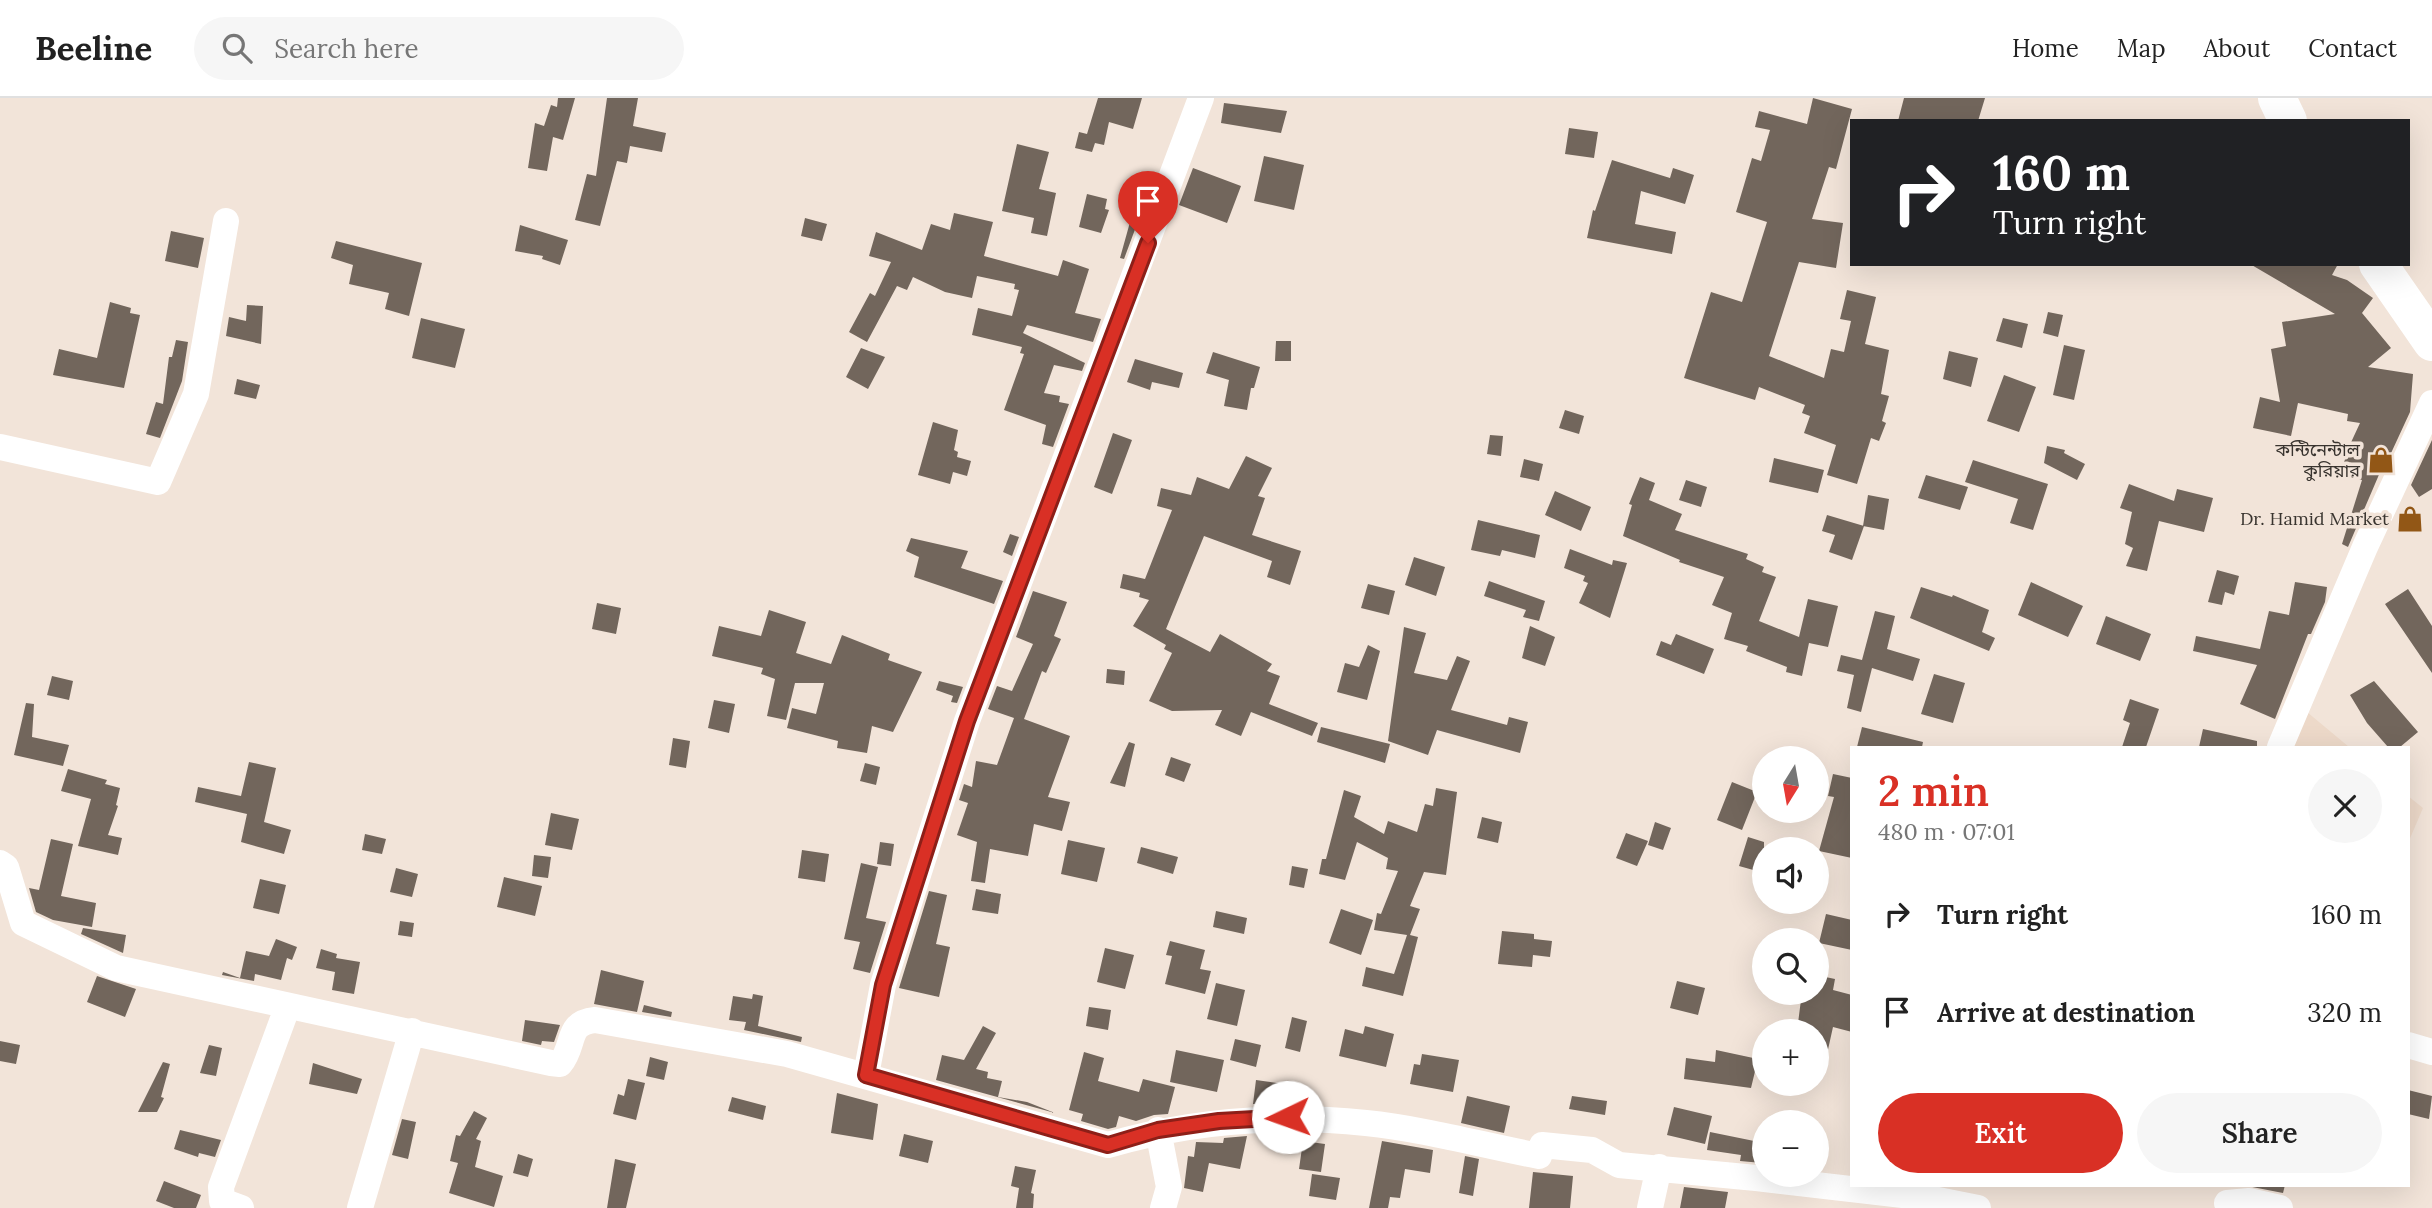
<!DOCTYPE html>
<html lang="en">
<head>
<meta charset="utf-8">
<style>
	:root { --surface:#fff; --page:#f6f6f6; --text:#222; --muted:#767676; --line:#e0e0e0; --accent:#d93025 }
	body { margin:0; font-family:Lora,"Noto Sans Bengali",serif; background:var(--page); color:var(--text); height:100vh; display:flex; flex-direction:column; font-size:26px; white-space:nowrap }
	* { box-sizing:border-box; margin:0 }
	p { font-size:23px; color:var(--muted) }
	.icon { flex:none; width:38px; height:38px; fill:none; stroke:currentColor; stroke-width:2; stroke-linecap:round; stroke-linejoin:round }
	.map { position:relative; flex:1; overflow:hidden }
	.panel { position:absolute; left:1850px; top:648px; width:560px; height:441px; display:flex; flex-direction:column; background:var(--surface); border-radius:0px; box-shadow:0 7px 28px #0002 }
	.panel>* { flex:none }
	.guide { position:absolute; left:1850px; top:21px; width:560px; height:147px; border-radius:0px; box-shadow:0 7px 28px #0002; background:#202124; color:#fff; overflow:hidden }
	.needle { width:46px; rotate:191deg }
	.tools { position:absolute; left:1752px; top:648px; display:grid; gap:14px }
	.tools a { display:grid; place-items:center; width:77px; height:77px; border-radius:50%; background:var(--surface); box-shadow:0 7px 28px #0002; font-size:35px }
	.pin { position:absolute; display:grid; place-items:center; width:60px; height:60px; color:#fff; margin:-72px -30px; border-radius:50% 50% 50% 0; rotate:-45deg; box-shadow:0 0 7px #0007 }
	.pin .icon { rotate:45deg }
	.me { position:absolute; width:77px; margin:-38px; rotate:267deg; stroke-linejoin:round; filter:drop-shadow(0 0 5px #0008) }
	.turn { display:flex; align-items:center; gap:24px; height:147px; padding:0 28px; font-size:32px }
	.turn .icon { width:91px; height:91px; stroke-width:2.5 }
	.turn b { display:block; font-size:49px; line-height:60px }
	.round { display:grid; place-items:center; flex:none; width:74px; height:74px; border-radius:37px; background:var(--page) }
	.summary { display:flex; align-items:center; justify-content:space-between; height:119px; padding:0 28px }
	h1 { font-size:42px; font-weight:600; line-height:52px; color:var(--accent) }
	.primary-button { display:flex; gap:14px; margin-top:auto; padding:14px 28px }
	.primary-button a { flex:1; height:80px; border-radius:42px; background:var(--accent); color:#fff; font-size:28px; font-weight:600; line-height:80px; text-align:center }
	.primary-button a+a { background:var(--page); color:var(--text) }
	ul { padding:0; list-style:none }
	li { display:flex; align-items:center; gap:21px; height:98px; padding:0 28px }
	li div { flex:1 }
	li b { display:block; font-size:26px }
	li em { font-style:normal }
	header { display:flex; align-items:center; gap:42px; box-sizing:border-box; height:98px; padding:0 35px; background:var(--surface); border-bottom:2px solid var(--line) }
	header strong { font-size:33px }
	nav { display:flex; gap:38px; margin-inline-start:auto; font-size:24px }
	.search { width:490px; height:63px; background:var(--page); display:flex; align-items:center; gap:18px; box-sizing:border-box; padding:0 24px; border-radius:38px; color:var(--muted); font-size:26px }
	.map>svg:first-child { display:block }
	.built { fill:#edd9c9 }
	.building { fill:#72665c }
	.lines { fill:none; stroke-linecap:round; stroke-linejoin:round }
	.minor { stroke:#fff; stroke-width:26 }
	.highway { stroke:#fff; stroke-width:38 }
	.route-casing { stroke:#8d1f18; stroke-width:18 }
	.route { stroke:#d93025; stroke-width:12 }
	.labels { text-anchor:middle; stroke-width:7; stroke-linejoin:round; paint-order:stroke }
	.poi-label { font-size:18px; fill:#39342f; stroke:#f2e4d9; text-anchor:end }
</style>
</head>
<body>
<header>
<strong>Beeline</strong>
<div class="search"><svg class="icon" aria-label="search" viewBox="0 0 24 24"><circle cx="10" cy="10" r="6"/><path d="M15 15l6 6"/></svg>Search here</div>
<nav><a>Home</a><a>Map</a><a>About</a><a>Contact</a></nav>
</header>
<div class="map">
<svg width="2432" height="1110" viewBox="0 0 2432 1110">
	<rect width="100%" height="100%" fill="#f2e4d9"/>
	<path class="built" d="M2307,614L2349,649H2291Z
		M2408,698L2423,710L2408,745Z"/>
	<path class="building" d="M558,0H575L563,42L553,39L547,73L528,70L535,25L544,28L551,7L557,9Z
		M607,0H638L633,28L666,35L662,54L630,48L627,65L617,63L600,128L575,122L587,76L596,78Z
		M1098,0H1142L1133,31L1109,24L1104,47L1095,45L1092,54L1075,50L1079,34L1087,36Z
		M1813,0L1852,11L1836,71L1829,69L1812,121L1843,125L1836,170L1799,164L1769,258L1824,280L1831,251L1844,254L1851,223L1840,221L1847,192L1876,199L1865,246L1889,252L1881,296L1889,298L1882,323L1886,325L1879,343L1871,340L1857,386L1827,377L1836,347L1804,335L1810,318L1802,315L1805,307L1759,289L1755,302L1684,280L1711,194L1742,204L1767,124L1736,114L1752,60L1761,63L1770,32L1755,29L1759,13L1807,26Z
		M1904,0H1985L1978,23H1898Z
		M1224,5L1287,13L1281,35L1221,25Z
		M1569,30L1598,34L1594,60L1565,56Z
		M1017,46L1049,54L1039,91L1056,95L1047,138L1031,135L1034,120L1002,113Z
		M1264,58L1304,67L1294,112L1254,103Z
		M1612,62L1670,80L1673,70L1694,77L1685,106L1641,93L1635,126L1676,134L1672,156L1587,140L1593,112L1595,113Z
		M1193,70L1241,88L1227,125L1179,107Z
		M1087,96L1107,101L1105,111L1109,112L1101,135L1079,129Z
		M954,115L993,124L984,158L1058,178L1063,162L1089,171L1075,215L1101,221L1093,244L1027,227L1023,235L1085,265L1082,273L1054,267L1044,295L1060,298L1059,304L1069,306L1053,349L1042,346L1046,327L1004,312L1024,256L1020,255L1022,249L972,237L978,210L1012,218L1019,192L1014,191L1015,186L977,178L972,200L945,194L913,179L907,192L897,188L867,244L849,234L870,195L875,198L891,164L869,158L876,134L922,152L931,126L950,132Z
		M1132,117L1140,118L1124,161L1120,160Z
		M805,120L827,126L822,143L801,138Z
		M520,127L568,142L560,167L542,161L543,158L515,153Z
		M171,133L204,140L198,170L165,163Z
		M336,143L422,165L409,218L385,211L389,195L349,186L353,167L331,160Z
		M2250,166H2338L2332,177L2347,182L2373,200L2362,215L2391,250L2368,269L2413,276L2410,314L2386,366L2384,365L2348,449L2342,446L2362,382L2341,377L2347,353L2360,325L2347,323L2348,316L2298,305L2291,338L2253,330L2260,299L2280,304L2271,251L2286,248L2282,224L2335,216Z
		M110,204L131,210L130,215L140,217L124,290L53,277L59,251L97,260Z
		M247,207L263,208L261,246L226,238L229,219L246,223Z
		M2048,214L2063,217L2058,239L2043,235Z
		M421,220L465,231L455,270L412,260Z
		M2003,220L2028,226L2022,250L1996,243Z
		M176,242L188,244L182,283L160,340L146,336L156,304L163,306L169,259H172Z
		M1276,243H1291V263H1275Z
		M2064,247L2085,252L2074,302L2053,297Z
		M861,250L885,259L868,291L846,279Z
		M1949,253L1978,260L1971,289L1943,281Z
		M1213,254L1260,269L1254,290H1251L1247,312L1224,308L1229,282L1206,275Z
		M1135,261L1183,275L1179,290L1152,284L1150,292L1127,284Z
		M2004,277L2036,289L2019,334L1987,323Z
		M237,281L260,287L256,301L234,296Z
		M1565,312L1584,318L1579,336L1559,330Z
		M933,324L958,332L954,352L958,354L957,359L971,363L967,378L953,374L950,386L918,377Z
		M1113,335L1132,342L1112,396L1094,389Z
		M1490,337L1503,338L1501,358L1487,356Z
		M2432,342V391L2419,399L2411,387Z
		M2047,348L2065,352L2064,355L2085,366L2077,382L2044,365Z
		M1246,358L1272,370L1258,398L1265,400L1252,437L1301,453L1290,487L1267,479L1272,463L1204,438L1166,531L1210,554L1220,536L1272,566L1267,573L1280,578L1269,606L1318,625L1312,638L1251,614L1241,638L1215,627L1222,612L1172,613L1149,603L1172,555L1164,551L1166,547L1133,528L1149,502L1139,499L1140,495L1120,490L1123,476L1145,481L1172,412L1157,408L1161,390L1191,397L1197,379L1229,391Z
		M1774,360L1824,372L1818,395L1769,384Z
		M1524,361L1543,366L1539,383L1520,379Z
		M1973,362L2048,386L2033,432L2010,425L2018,401L1965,384Z
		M1926,377L1968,389L1960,412L1918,400Z
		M1640,379L1655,385L1649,402L1682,416L1675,432L1748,456L1746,461L1764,469L1762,474L1776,479L1759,523L1799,539L1808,501L1838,508L1828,549L1809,545L1802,578L1786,574L1787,569L1746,553L1748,548L1724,541L1732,515L1712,507L1724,479L1679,464L1680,462L1623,438L1632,407L1629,406Z
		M1686,382L1707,389L1701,409L1679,402Z
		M2129,386L2174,403L2177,391L2213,400L2204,434L2159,423L2147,473L2126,468L2133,450L2125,446L2132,414L2120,410Z
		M1555,393L1591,409L1581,433L1545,417Z
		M1868,397L1889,401L1884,432L1863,428Z
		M1827,417L1864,428L1852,462L1829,454L1835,437L1822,433Z
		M1478,422L1540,437L1535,460L1502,452L1500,458L1471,452Z
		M1010,436L1019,439L1012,458L1003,454Z
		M911,440L968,453L961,470L1003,483L994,506L914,479L919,459L906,453Z
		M1570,451L1612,467L1613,462L1627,465L1610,520L1579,505L1588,485L1583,483L1585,478L1564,470Z
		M1414,459L1445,469L1436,498L1405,487Z
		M2217,472L2239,478L2234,497L2225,494L2222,507L2208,504Z
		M1489,483L1545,503L1539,523L1523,519L1526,512L1484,498Z
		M2031,484L2083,508L2068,539L2018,517Z
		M2295,484L2327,489L2325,504L2311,536H2308L2275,621L2240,606L2257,567L2193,553L2196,538L2260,551L2269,513L2289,517Z
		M1368,486L1395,493L1389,517L1361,510Z
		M1921,489L1952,499L1953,497L1989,512L1982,534L1995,540L1989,553L1910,520Z
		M2408,491L2432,528V575L2385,506Z
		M1033,493L1067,504L1054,538L1061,541L1046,575L1042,573L1024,621L1070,638L1048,699L1070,704L1062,733L1034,726L1028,758L990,751L985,785L971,783L977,744L957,737L968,705L959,702L964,686L972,689L976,663L997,667L1014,620L988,611L997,588L1012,593L1033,546L1016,539Z
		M597,505L621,510L616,536L592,531Z
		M769,512L806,524L796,555L831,566L842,537L890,556L888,562L922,574L893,634L872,628L867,655L837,650L838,643L787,630L792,610L816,616L824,585H795L786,622L767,618L775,581L761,576L763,570L712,558L719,528L761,538Z
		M1875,513L1895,518L1887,551L1920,561L1913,583L1872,570L1861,614L1847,610L1854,577L1837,573L1841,557L1862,562Z
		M2106,518L2151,536L2140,563L2096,546Z
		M1530,528L1555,539L1545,568L1522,560Z
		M1404,529L1426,535L1414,575L1447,582L1457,558L1470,563L1451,612L1507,627L1509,619L1528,624L1520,655L1437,632L1428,657L1388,643Z
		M1676,536L1714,551L1704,576L1656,557L1661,543L1671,547Z
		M1368,547L1380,553L1367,602L1337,594L1345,565L1359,569Z
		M1107,571L1125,573L1124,587L1106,585Z
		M1934,576L1965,585L1953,625L1921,616Z
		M52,578L73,583L69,602L47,597Z
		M939,583L963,589L957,605L951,604L953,598L936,592Z
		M2374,583L2418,634L2400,649H2388L2367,625L2350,597Z
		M2130,601L2159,611L2146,649H2122L2130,625L2123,622Z
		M714,602L735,606L729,635L708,630Z
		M26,605L34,606L32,639L69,647L63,668L14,657Z
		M1321,629L1390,646L1385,665L1317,644Z
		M1862,629L1923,644L1922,649H1857Z
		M2203,631L2257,643V649H2199Z
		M673,640L690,643L686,670L669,667Z
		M1129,644L1135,646L1125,689L1110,685Z
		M1171,659L1191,666L1184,684L1165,677Z
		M249,664L276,670L264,724L291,732L284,756L241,744L247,716L195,704L198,689L241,698Z
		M865,665L880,669L876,687L860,683Z
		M68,671L107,682L105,686L120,690L116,707L118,708L108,737L122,740L118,757L78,748L91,701L61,693Z
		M1833,676L1852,680V760L1819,753L1834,699L1828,698Z
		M1732,684L1757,694L1742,732L1717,722Z
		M1436,690L1457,694L1446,777L1424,774L1410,808L1420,811L1410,837L1418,839L1403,898L1362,888L1366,869L1394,876L1407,837L1374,832L1377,815L1381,816L1398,773L1386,771L1388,760L1357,744L1345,782L1319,776L1322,761H1326L1344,692L1361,698L1354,719L1384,736L1388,723L1417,734L1425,706L1433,708Z
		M551,715L579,721L572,752L545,747Z
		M1482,719L1502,724L1498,745L1477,740Z
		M1655,724L1671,730L1663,752L1648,747Z
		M1626,735L1648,743L1637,768L1616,760Z
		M365,736L386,741L382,756L362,752Z
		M1748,739L1764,744V775L1739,768Z
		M51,741L73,746L61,798L96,805L92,829L53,822L36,814L29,790L39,792Z
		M1068,742L1105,750L1097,784L1061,776Z
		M880,744L894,746L891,768L877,766Z
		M1141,749L1178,759L1173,776L1137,765Z
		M802,752L829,756L825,784L798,780Z
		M534,757L551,759L548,780L532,778Z
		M861,765L878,769L866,820L886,824L870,875L853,871L860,844L844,841Z
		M1292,768L1308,771L1304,790L1289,787Z
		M396,770L418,776L412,799L390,794Z
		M504,779L542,788L535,818L497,809Z
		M260,781L286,787L279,816L253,810Z
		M976,791L1001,796L998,816L972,812Z
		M929,793L947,797L936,846L950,849L939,899L899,890Z
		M1341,811L1373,822L1361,857L1329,845Z
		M1216,813L1247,820L1244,836L1213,829Z
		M1826,816L1852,822V852L1819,845Z
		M400,823L414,825L412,839L398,837Z
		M83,830L126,837L123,855L81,836Z
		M1502,833L1534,836V841L1552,843L1550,859L1533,857L1532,869L1498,866Z
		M276,841L297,849L292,862L287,860L281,882L255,876L254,883L222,877L223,874L240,880L246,853L269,858Z
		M1170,843L1205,852L1200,871L1211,873L1205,896L1165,886L1172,858L1166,857Z
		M1105,850L1134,857L1125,891L1097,884Z
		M321,851L337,856L336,860L360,864L354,896L332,892L335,874L316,870Z
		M601,872L644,883L637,914L594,906Z
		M1816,877L1835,881L1833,892L1852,897V934L1833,929L1823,974L1816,973V933H1797L1802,894H1816Z
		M97,878L136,891L125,919L87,904Z
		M1677,883L1705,890L1698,917L1670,910Z
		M1216,885L1245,892L1237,928L1207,921Z
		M753,896L763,898L758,928L802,939L801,944L744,932L746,924L729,922L733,898L752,901Z
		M644,907L672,914L671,919L642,914Z
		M1089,909L1111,912L1108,932L1086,928Z
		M1292,919L1307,923L1300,954L1285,950Z
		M525,922L560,927L554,944L542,943L541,947L522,943Z
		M983,928L996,935L976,971L988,974L987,980L1002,983L998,999L1027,1004L1055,1015L936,982L942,957L964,962Z
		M1365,928L1394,936L1386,969L1339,958L1345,931L1363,936Z
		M1235,941L1261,947L1256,969L1230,962Z
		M0,943L20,947L16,966L0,963Z
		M209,947L222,950L216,978L200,975Z
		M1176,952L1224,962L1217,994L1170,984Z
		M1716,952L1758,961L1751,990L1684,981L1686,960L1715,964Z
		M1084,954L1104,960L1098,983L1139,994L1143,981L1175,989L1168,1016L1154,1017L1136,1023L1119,1018L1116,1029L1108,1031L1081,1023L1083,1016L1069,1012Z
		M1422,956L1459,962L1453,994L1410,986L1414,966L1420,967Z
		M650,959L668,964L664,982L646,978Z
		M163,964L170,966L161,999L164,1000L157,1014H138Z
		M313,965L362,981L357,996L309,986Z
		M628,981L645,985L636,1022L613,1016L618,996L624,998Z
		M1256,982L1283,986L1280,1006H1253Z
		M2408,992L2432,998L2429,1021L2408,1016Z
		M837,995L878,1006L873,1042L831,1035Z
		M1467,998L1510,1008L1504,1035L1461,1025Z
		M1572,998L1607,1003L1605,1017L1569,1011Z
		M732,999L766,1008L763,1022L728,1013Z
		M1674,1009L1712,1018L1705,1046L1667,1037Z
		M474,1013L487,1020L476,1041L481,1043L475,1069L503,1078L494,1109L449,1095L458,1065L450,1063L456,1037L460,1038Z
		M402,1021L416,1024L408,1061L392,1057Z
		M180,1032L221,1042L215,1059L199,1055L198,1059L174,1051Z
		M1710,1034L1764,1045L1762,1065L1740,1063L1741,1057L1707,1052Z
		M904,1036L933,1043L928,1065L899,1058Z
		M1247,1038L1240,1071L1209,1065L1203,1094L1184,1090L1188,1058L1194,1059L1196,1044L1223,1045L1224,1040Z
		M1303,1043L1325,1046L1321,1074L1299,1071Z
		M1382,1043L1433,1052L1430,1075L1405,1071L1400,1100L1390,1099L1388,1110H1369Z
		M518,1056L533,1061L528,1079L513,1075Z
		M1465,1058L1479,1061L1473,1098L1459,1095Z
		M615,1061L636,1066L626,1110H607Z
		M1015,1068L1036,1072L1031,1095L1034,1096L1033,1110H1016L1019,1090L1011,1088Z
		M1533,1074L1573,1078L1570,1110H1529Z
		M1312,1076L1340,1080L1336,1102L1309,1098Z
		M164,1083L201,1097L196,1110H174L156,1103Z
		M2242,1087H2285L2283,1095Z
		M1684,1089L1728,1094L1725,1110H1680Z"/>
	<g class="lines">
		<path class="minor" d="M0,349L158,384L196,296L226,123
			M2280,649L2365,449L2432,305
			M0,765L6,769L23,825L116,870L551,965L560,966C576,947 565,925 595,922L787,956L1108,1047C1193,1022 1278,1016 1366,1025C1424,1031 1482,1047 1539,1058L1542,1047L1592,1052L1619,1067L1756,1080L1928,1100L1978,1110
			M2408,947L2432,954
			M866,977L883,887L967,623L1201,0
			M1158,1032L1169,1089L1163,1110
			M2227,1105L2249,1103L2280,1110
			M241,1110L222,1103L221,1089L287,910
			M360,1110L412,933
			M1650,1110L1659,1069"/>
		<path class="highway" d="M2277,0L2288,23
			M2378,166L2432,244"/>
	</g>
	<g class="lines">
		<g class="route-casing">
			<path id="route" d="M1148,145L967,623L883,887L866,977L1108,1047L1158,1032L1219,1023L1288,1019"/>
		</g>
		<use href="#route" class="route"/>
	</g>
	<defs>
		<g id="shop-bare" transform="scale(2.1)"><path d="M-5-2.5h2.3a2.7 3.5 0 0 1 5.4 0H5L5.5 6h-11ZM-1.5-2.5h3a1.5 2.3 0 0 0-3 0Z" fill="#925716" stroke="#f2e4d9" stroke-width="2.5" paint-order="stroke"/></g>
	</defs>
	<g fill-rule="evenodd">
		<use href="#shop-bare" x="2381" y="362"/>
		<use href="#shop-bare" x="2410" y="421"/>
	</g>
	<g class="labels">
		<g class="poi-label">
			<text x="2360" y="358">কন্টিনেন্টাল<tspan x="2360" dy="21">কুরিয়ার</tspan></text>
			<text x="2389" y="427">Dr. Hamid Market</text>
		</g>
	</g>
</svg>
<div class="tools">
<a><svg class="needle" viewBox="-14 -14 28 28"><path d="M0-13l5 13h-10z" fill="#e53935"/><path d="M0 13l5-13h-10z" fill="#767676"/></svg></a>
<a><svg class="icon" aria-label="sound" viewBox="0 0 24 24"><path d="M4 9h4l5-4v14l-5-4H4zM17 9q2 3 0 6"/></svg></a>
<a><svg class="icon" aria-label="search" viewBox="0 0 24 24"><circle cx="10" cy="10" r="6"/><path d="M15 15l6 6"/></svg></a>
<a>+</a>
<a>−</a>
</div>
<div class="pin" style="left:1148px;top:145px;background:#d93025"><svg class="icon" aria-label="arrive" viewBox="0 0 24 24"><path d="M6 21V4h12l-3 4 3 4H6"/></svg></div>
<svg class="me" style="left:1288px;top:1019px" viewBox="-20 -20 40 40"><circle r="19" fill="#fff"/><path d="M0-13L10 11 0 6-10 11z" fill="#d93025"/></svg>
<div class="guide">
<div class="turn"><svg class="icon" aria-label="right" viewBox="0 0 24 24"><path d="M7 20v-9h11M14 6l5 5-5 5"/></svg><div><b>160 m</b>Turn right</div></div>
</div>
<section class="panel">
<div class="summary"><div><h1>2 min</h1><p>480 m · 07:01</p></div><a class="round"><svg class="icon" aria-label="close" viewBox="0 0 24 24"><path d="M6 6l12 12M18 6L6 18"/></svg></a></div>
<ul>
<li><svg class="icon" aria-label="right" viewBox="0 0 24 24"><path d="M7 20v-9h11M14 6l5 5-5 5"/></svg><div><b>Turn right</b></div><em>160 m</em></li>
<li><svg class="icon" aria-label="arrive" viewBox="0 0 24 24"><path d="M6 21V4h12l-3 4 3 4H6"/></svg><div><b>Arrive at destination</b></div><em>320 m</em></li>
</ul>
<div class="primary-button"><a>Exit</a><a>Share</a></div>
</section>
</div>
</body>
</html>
